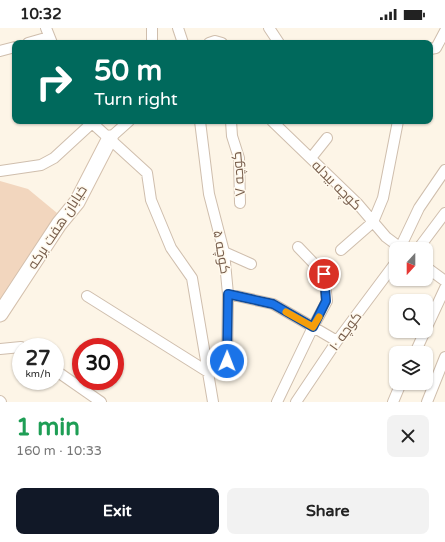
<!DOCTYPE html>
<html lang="en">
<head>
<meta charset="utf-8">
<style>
	:root { --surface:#fff; --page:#f2f2f2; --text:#222; --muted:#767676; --accent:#111827 }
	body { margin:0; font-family:"Varela Round",Cairo,sans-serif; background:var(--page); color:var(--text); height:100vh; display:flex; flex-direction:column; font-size:15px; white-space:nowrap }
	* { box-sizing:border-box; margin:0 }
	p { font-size:13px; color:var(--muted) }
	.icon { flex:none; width:22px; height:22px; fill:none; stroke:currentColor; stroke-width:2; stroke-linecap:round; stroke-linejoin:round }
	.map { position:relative; height:374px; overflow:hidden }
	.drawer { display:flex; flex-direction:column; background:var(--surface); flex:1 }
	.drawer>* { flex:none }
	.hud { position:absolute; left:12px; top:12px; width:421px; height:84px; border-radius:8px; box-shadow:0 1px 3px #0004; background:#00695c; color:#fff; overflow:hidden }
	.needle { width:26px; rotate:201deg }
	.tools { position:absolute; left:389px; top:214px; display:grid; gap:8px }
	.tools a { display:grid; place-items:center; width:44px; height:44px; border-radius:8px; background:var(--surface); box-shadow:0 1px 3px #0004; font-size:20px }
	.speed { position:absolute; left:12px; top:310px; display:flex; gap:8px; font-size:20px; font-weight:700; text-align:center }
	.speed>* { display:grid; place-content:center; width:52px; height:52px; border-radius:50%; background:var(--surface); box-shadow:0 1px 3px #0004; line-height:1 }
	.speed small { font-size:10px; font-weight:400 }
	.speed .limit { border:6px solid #d22; background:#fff; color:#111 }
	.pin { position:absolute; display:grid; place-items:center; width:34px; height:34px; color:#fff; margin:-17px; border:2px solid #fff; border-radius:50%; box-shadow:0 1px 4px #0007 }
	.me { position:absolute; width:44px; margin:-22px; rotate:1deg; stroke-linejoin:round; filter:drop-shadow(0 0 3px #0008) }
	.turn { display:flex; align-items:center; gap:14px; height:84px; padding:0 16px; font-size:18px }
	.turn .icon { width:52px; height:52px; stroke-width:2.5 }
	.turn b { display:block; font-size:28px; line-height:34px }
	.round { display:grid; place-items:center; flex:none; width:42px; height:42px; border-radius:8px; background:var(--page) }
	.headline { display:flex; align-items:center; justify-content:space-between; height:68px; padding:0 16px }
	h1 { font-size:24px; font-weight:700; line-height:30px; color:#1e9e55 }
	.primary-button { display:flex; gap:8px; margin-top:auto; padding:8px 16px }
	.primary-button a { flex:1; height:46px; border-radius:8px; background:var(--accent); color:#fff; font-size:16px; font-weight:700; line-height:46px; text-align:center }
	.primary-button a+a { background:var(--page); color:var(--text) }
	.status { display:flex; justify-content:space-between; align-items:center; height:28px; padding:0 20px; background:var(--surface); direction:ltr }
	.status svg { height:11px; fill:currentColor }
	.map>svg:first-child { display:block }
	.building { fill:#f2d6be }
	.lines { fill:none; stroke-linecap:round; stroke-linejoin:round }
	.street-casing { stroke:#cfbead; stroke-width:12 }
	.secondary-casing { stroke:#d4c0ad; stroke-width:17 }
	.street { stroke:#fff; stroke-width:10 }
	.secondary { stroke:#fff; stroke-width:15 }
	.route-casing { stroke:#114b97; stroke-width:10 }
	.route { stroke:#1a73e8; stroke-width:7 }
	.slow { stroke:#f59e0b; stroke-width:7 }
	.labels { text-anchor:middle; stroke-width:3; stroke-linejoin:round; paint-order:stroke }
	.street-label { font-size:14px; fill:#775d4b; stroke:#fff9ed }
</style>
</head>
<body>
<div class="status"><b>10:32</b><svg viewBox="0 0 49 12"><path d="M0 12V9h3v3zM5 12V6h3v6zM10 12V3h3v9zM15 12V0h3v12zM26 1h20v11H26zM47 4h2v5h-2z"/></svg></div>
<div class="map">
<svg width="445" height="374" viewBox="0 0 445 374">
	<rect width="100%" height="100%" fill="#fdf5e7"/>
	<path class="building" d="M0,153L28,161L57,185L2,279L0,278Z"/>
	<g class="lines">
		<g class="street-casing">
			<path id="street" d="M46,0L52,15
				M152,0V15
				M178,0L183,15
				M269,0L279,15
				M28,15L49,9
				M209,15L215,13L222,15
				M430,21L436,20L445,3
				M0,23L15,19
				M90,93L147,145L151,172L171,220L192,250L213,374
				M200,93L209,166L224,224L228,266L227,333L205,326
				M231,93L232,108L239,130L240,175
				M272,93L357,175L386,209L402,221
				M110,110L129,93
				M311,130L327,110
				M0,143L41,137L54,130L92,95
				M400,220L419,180L445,142
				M418,221L445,185
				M341,222L373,194L383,170L398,93
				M224,224L251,236
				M426,239L445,253
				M228,266L273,276L313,299L327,273L324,246L298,219
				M87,268L208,344
				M426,301L445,260
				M0,321L21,319
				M415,325L425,303
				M55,342L101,374
				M0,373L1,374
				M277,374L313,299L337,313
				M296,374L337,313L396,234
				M393,374L401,355
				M427,374L445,329"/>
		</g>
		<g class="secondary-casing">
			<path id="secondary" d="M0,286L59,196L77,174L110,110"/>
		</g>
		<use href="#street" class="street"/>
		<use href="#secondary" class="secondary"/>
	</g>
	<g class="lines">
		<g class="route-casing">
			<path id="route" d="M227,333L228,266L273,276L313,299L326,273L324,246"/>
		</g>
		<use href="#route" class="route"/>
		<path class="slow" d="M286,284L313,299L319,289"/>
	</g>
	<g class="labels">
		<g class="street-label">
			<text transform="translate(238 146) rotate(-95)" y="5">کوچه ۷</text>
			<text transform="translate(337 157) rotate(45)" y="5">کوچه بیدله</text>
			<text transform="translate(57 199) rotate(-57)" y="5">خیابان هفت برکه</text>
			<text transform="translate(222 224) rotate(80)" y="5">کوچه ۵</text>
			<text transform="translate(345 303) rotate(-54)" y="5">کوچه ۱۰</text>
		</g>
	</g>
</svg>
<div class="tools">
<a><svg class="needle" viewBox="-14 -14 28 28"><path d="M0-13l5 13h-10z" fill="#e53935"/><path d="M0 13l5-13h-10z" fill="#767676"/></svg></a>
<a><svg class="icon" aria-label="search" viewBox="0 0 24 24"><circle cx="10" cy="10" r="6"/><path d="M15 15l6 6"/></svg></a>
<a><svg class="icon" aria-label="layers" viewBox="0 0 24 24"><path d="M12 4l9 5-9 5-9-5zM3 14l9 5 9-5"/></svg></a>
</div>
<div class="speed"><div>27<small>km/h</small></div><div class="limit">30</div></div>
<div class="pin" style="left:324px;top:246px;background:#d93025"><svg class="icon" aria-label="arrive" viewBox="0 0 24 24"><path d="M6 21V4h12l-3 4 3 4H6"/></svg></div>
<svg class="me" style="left:227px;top:333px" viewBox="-20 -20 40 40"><circle r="17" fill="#1a73e8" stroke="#fff" stroke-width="3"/><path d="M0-11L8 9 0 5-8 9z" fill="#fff"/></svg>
<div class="hud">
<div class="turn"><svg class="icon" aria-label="right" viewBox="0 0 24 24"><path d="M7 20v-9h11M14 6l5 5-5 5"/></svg><div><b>50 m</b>Turn right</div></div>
</div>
</div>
<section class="drawer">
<div class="headline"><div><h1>1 min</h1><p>160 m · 10:33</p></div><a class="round"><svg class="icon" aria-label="close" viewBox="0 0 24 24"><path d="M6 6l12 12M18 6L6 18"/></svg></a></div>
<div class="primary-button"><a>Exit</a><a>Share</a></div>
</section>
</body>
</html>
